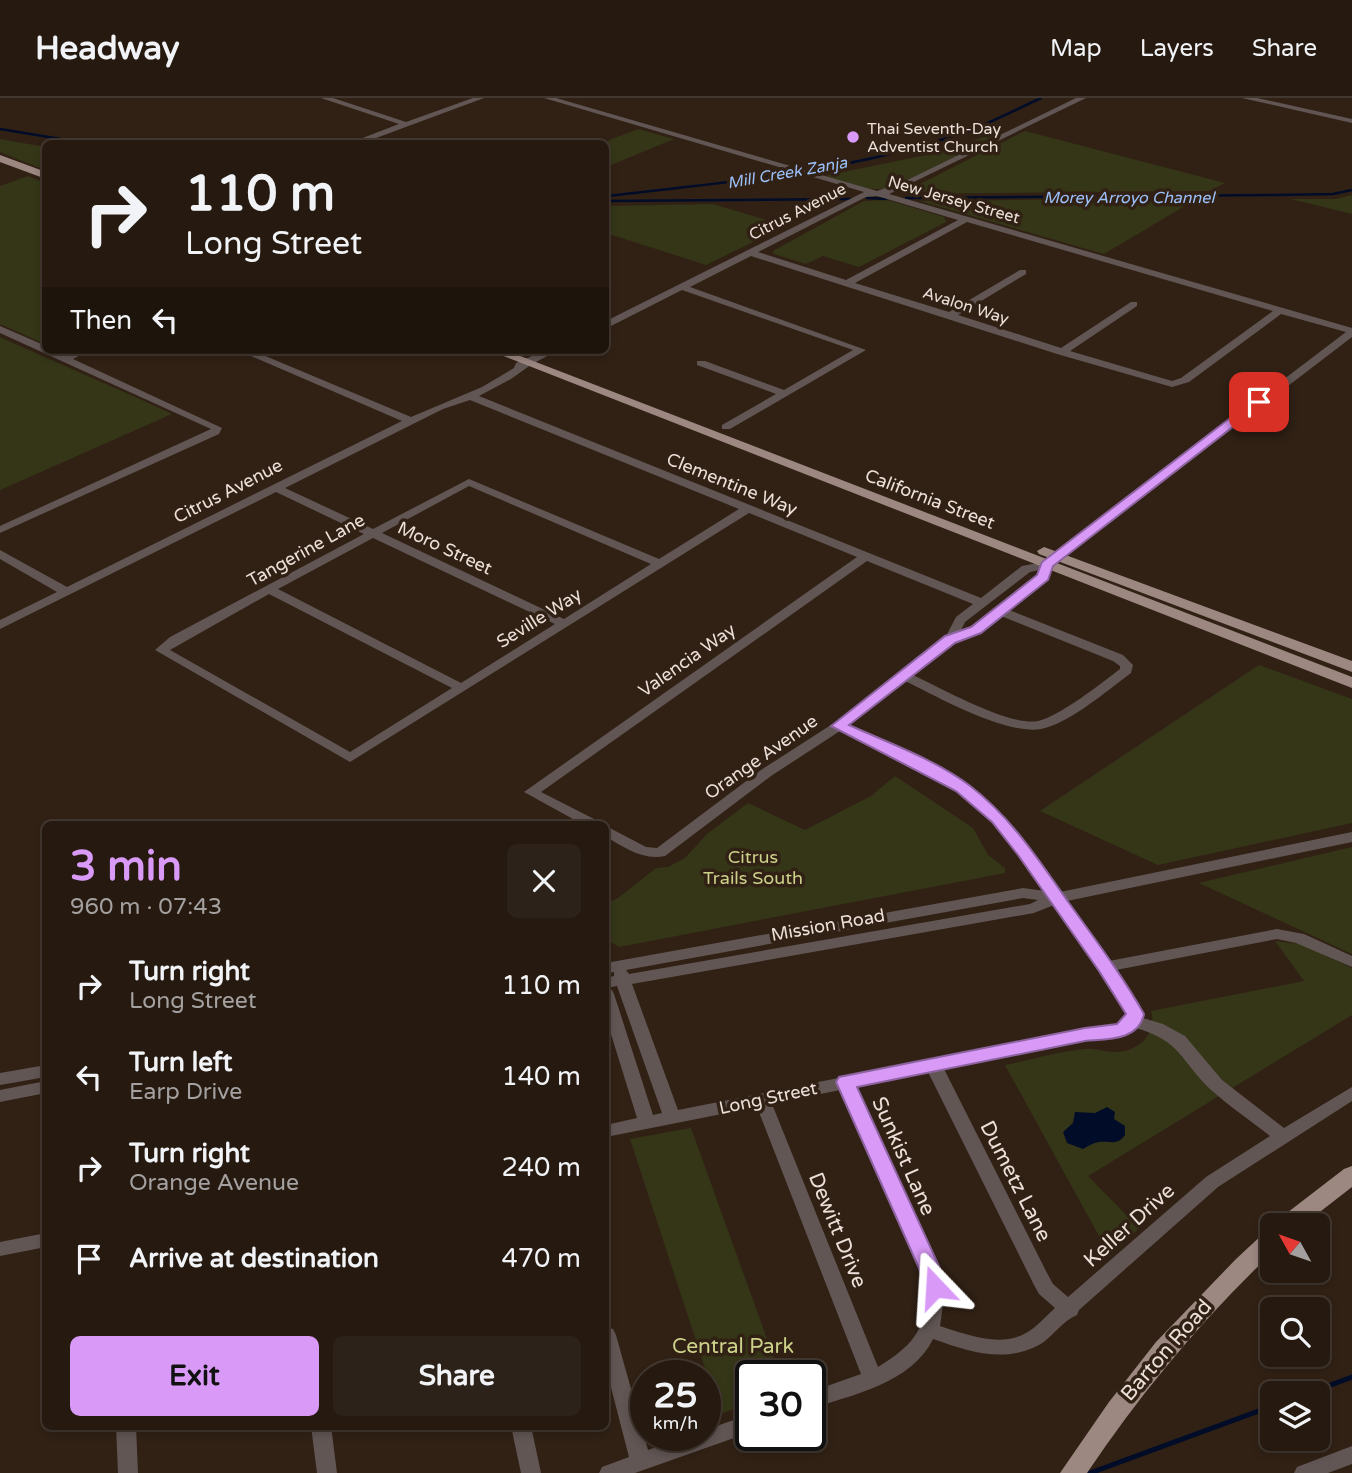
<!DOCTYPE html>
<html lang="en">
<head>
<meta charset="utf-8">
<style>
	:root { --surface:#251910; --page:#2d2219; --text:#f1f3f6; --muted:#a3a09f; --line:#423830; --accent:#d99af7 }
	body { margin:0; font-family:"Varela Round",sans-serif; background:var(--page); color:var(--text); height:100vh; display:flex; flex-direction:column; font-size:26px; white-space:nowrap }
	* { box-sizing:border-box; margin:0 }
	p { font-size:23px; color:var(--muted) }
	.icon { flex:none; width:38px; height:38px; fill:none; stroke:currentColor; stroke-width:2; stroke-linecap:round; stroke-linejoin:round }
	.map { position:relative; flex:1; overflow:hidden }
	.panel { position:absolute; left:42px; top:723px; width:567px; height:609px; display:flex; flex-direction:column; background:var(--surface); border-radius:10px; box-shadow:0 4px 10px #0003,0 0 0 2px var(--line) }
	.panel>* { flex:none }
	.hud { position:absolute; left:42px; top:42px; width:567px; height:214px; border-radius:10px; box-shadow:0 4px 10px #0003,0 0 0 2px var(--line); background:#251910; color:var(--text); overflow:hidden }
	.needle { width:46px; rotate:310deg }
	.controls { position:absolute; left:1260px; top:1115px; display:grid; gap:14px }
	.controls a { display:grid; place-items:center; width:70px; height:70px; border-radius:10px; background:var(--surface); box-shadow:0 4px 10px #0003,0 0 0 2px var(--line); font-size:35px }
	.speed { position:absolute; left:630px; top:1262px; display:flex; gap:14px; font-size:35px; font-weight:700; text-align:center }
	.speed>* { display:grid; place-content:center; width:91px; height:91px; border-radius:50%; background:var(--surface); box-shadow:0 4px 10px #0003,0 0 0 2px var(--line); line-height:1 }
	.speed small { font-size:18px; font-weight:400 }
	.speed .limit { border:4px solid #111; border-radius:10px; background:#fff; color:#111 }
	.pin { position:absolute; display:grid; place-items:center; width:60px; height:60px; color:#fff; margin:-30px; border-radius:14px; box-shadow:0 4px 10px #0006 }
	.me { position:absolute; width:77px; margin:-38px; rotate:340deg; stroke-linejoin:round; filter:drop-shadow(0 0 5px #0008) }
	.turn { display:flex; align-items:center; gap:24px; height:147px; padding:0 28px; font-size:32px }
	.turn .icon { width:91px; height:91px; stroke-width:2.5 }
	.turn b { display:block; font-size:49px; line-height:60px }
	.then { display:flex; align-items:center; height:66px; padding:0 28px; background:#0003; gap:14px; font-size:26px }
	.round { display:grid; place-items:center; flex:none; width:74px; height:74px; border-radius:10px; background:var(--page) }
	.summary { display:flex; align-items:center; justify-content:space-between; height:119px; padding:0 28px }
	h1 { font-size:42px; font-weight:700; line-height:52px; color:var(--accent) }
	.button { display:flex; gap:14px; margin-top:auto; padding:14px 28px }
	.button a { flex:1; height:80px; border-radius:10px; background:var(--accent); color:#111; font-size:28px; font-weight:700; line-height:80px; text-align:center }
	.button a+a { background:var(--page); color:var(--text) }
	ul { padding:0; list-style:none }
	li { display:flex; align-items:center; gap:21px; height:91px; padding:0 28px }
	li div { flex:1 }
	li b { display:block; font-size:26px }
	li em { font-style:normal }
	header { display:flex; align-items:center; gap:42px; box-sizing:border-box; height:98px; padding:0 35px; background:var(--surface); border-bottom:2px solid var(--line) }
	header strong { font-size:33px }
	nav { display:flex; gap:38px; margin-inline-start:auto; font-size:24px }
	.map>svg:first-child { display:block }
	.green { fill:#343617 }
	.water { fill:#010c28 }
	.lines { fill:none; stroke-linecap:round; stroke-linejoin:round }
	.stream-far1 { stroke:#010c28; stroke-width:2.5 }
	.stream { stroke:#010c28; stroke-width:5 }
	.minor { fill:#615654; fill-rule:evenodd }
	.major { fill:#9c8781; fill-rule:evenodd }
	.route { fill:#d99af7; stroke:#8d64a1; stroke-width:2 }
	.poi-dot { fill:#d99af7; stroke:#312115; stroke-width:2.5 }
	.labels { text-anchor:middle; stroke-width:7; stroke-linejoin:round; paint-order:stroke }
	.far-poi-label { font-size:16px; fill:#ece0d9; stroke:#312115; text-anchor:start }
	.far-water-label { font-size:16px; font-style:italic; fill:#9bc0fa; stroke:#312115 }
	.far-street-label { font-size:16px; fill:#ece0d9; stroke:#312115 }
	.street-label { font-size:18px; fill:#ece0d9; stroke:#312115 }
	.park-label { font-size:18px; fill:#ccd18a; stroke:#312115 }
	.near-street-label { font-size:21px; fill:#ece0d9; stroke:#312115 }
	.near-park-label { font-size:21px; fill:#ccd18a; stroke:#312115 }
</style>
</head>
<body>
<header>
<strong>Headway</strong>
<nav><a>Map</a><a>Layers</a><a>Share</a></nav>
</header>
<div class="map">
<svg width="1352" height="1375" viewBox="0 0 1352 1375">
	<rect width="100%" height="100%" fill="#312115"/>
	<path class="green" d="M638,31L674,41L606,69V46L602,45Z
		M1025,33L1225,85L1209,93L900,96Z
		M1006,35L888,91H869L824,78L936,55L993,36Z
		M0,41L45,49V72L0,54Z
		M28,78L45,85V246L0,226V88Z
		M1352,97V116L1291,101H1336Z
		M1198,100L1104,156L920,103Z
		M887,102L944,119L946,124L859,169L823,158L806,166L774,156L773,153L864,103Z
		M713,106L786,128L706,167L606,135V108Z
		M0,239C57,265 115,289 172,316L0,392Z
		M1259,567L1352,601V725L1158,767L1040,713Z
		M895,678L973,730L988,757L1005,770V775L619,849L606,841V806L618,800L656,770L668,769L685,760L707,736L748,705L805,732L871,698Z
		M1352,749V856L1199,785Z
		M1275,843L1301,846L1352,870V917L1088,1078L1139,1130L1110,1158L1005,967C1031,962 1059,953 1086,951C1095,950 1104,954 1113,954C1137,955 1158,936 1151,913L1304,883Z
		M691,1030L780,1277L751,1278V1305L720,1316L630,1041Z"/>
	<path class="water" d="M1107,1009L1115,1014L1114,1021L1125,1028V1037C1117,1048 1111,1043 1099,1044C1093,1045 1088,1048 1083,1051L1067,1045L1063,1034L1073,1025L1075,1014L1095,1015Z"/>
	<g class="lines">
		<path class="stream-far1" d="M0,31L91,46
			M606,98C723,85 857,73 968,33C993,24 1017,11 1041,0
			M867,100L886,101
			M906,100L1279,97L1333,96L1352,92
			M606,103L851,101"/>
		<path class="stream" d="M1309,1295L1352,1279
			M1090,1375L1272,1308"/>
		<path class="minor" d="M321,0H333L406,24L473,0H484L360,46H347L399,26Z
			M544,0H556L877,93L901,85L1076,0H1086L889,96L1352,230V239L1052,469L1047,482L1009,512L1123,557L1133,567L1131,575L1123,581C1102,597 1067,626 1041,631C1005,637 938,599 905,583L848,627C902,652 958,675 1002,717C1025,738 1042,768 1060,794L1352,734V744L1067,803L1109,863L1277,831L1304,836L1352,858V869L1296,845L1277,841L1116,872L1140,907L1143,920L1163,926L1185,938L1222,982L1284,1030L1352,989V1003L1218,1089L1079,1212L1077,1217C1062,1223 1053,1239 1039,1247C1003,1266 968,1253 933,1241C912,1285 852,1297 810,1311V1294L861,1276L757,1009L606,1039V1027L637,1020L606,920V880L614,878V874L606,875V865L1023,790L1045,793C1028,770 1013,744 993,724C951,681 893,659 840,633L771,678L665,758C643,763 624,749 606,739V728L646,749L657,750L761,672L834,625L945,540L956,519L973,506L867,463L541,694L598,723L600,726H582L524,694L857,459L749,415L350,664L155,552L170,539L364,436L276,394L0,531V522L57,494L0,461V452L67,489L402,323L237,252H251L411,319L482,289L514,270L516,265L546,252H559L532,266L511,281L479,298L981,500L1022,468L1043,464L1346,234L1281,216L1189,284L1172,289L1057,256L751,158L690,189L866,252L730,331H722V327L776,296L697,267V263H705L784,292L853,252L682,192L609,229L606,230V223L864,94ZM877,98L958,122L846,182L758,154L866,99ZM967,124L1273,213L1181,280L1172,283L1070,253L1137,208V204H1131L1061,250L958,217L1026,176V172H1020L949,214L855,185ZM470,302L739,411L659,461L469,381L373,431L285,390L443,311ZM469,388L651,466L564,521L382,435ZM373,440L555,526L461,585L278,491ZM1039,472L1038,477L972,529L960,534L965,524L1030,474ZM269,496L452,590L350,654L170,552ZM1001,518L1113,563L1120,568V571C1102,585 1060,618 1038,623C1010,629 941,590 913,577L954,545L980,535ZM1023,800L1038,802L1030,806L629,876L626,872ZM1054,807L1124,908L1126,920L1117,928L1085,931L678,1012L632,886L1034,815ZM617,888L662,1015L653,1017L614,896L612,892L606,890ZM1136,930C1181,943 1180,962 1210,991C1229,1008 1251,1023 1270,1038L1206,1079L1068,1199L1053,1186L1048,1177L944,971L1085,943L1121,939ZM928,974L1034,1187L1039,1196L1055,1210C1046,1218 1037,1229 1026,1235C1000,1250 965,1236 940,1228L944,1200L938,1168L856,989ZM840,992L920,1168C929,1222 926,1239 878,1269L772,1006Z
			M1242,0H1257L1352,21V25Z
			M0,228L46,248V252H54L65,257L76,252H90L73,261L222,330L219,336L0,435V428L211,331L0,235Z
			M46,967V979L0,987V975Z
			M46,983V995L0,1004V992Z
			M46,1135V1149L0,1158V1144Z
			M606,1229L613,1231L616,1237L648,1352L692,1337H705V1332L751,1316V1334L635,1375H599L602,1369L629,1359L606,1270Z
			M116,1328H136L138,1375H118Z
			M311,1328H331L337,1375H317Z
			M511,1328H531L541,1375H521Z
			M1352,1348V1366L1328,1375H1294L1297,1369Z"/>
		<path class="major" d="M0,57L46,74V81L0,64Z
			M488,252H505L1352,579V590Z
			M1044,449L1352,563V574L1039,456L1037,453Z
			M1352,1068V1089L1303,1127H1276L1279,1121L1344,1071Z
			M1272,1132V1155C1202,1221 1141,1295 1087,1375H1060L1109,1304L1156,1244L1236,1161L1264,1135Z"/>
	</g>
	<path class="route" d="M1255,301L1265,304L1053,468L1048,482L981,535L955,545L849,627C889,645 934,661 969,687C1011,719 1039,762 1069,805C1095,841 1122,877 1144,916C1139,943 1106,941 1085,943L857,989L939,1168L946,1189L943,1195L935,1198L928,1195L918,1168L836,984L839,979L1085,930L1117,926L1126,916L1099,873L1018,757L992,724L956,693L831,628L945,538L971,529L1037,477L1042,464Z"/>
	<circle class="poi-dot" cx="853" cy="39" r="7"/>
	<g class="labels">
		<g class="far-poi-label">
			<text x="867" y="36">Thai Seventh-Day<tspan x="867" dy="18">Adventist Church</tspan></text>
		</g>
		<g class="far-water-label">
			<text transform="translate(787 74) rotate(-10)" y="6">Mill Creek Zanja</text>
			<text x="1129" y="105">Morey Arroyo Channel</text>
		</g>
		<g class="far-street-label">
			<text transform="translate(954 101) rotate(16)" y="6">New Jersey Street</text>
			<text transform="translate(797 113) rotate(-27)" y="6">Citrus Avenue</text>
			<text transform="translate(966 207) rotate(18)" y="6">Avalon Way</text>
		</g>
		<g class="street-label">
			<text transform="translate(732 386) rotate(22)" y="6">Clementine Way</text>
			<text transform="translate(228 393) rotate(-27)" y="6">Citrus Avenue</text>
			<text transform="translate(930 401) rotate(21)" y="6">California Street</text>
			<text transform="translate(445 450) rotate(25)" y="6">Moro Street</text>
			<text transform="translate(306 452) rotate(-29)" y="6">Tangerine Lane</text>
			<text transform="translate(539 520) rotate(-32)" y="6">Seville Way</text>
			<text transform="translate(687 562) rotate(-35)" y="6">Valencia Way</text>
			<text transform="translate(761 659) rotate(-35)" y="6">Orange Avenue</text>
			<text transform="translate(828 827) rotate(-10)" y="6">Mission Road</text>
			<text transform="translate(768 1000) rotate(-12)" y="6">Long Street</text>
		</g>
		<g class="park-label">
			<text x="753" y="765">Citrus<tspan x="753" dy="21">Trails South</tspan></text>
		</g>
		<g class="near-street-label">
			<text transform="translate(904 1058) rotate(66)" y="7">Sunkist Lane</text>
			<text transform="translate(1016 1083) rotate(63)" y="7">Dumetz Lane</text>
			<text transform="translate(1129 1127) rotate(-42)" y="7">Keller Drive</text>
			<text transform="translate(838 1132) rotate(68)" y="7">Dewitt Drive</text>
			<text transform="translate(1166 1252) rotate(-49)" y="7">Barton Road</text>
		</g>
		<g class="near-park-label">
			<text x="733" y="1255">Central Park</text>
		</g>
	</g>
</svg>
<div class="controls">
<a><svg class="needle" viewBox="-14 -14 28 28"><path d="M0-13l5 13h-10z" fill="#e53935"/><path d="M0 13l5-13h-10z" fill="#a3a09f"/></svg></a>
<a><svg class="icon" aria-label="search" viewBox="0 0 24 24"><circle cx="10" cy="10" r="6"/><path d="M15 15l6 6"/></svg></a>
<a><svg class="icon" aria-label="layers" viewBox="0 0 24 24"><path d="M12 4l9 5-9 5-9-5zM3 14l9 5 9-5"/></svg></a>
</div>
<div class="speed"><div>25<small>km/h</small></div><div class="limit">30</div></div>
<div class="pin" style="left:1259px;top:304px;background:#d93025"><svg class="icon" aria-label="arrive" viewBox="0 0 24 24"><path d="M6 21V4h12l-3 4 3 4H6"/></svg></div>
<svg class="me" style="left:935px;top:1189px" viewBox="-20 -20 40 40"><path d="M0-17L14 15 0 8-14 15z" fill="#d99af7" stroke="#fff" stroke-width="4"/></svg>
<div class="hud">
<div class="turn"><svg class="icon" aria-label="right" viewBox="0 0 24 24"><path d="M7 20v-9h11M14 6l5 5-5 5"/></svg><div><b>110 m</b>Long Street</div></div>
<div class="then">Then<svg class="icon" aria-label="left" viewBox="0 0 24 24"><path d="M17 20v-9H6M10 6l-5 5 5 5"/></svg></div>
</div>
<section class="panel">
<div class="summary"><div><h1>3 min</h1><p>960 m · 07:43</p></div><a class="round"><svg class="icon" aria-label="close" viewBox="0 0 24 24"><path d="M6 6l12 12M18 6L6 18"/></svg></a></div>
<ul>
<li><svg class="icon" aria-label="right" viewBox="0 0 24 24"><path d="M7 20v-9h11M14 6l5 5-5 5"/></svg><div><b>Turn right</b><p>Long Street</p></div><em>110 m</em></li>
<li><svg class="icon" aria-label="left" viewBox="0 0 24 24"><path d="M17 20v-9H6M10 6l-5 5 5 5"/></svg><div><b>Turn left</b><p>Earp Drive</p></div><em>140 m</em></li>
<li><svg class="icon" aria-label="right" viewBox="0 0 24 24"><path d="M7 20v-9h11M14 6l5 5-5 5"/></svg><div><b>Turn right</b><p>Orange Avenue</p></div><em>240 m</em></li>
<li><svg class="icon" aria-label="arrive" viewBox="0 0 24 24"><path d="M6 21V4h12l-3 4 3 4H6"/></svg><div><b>Arrive at destination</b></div><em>470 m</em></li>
</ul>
<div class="button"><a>Exit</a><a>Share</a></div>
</section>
</div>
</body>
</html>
